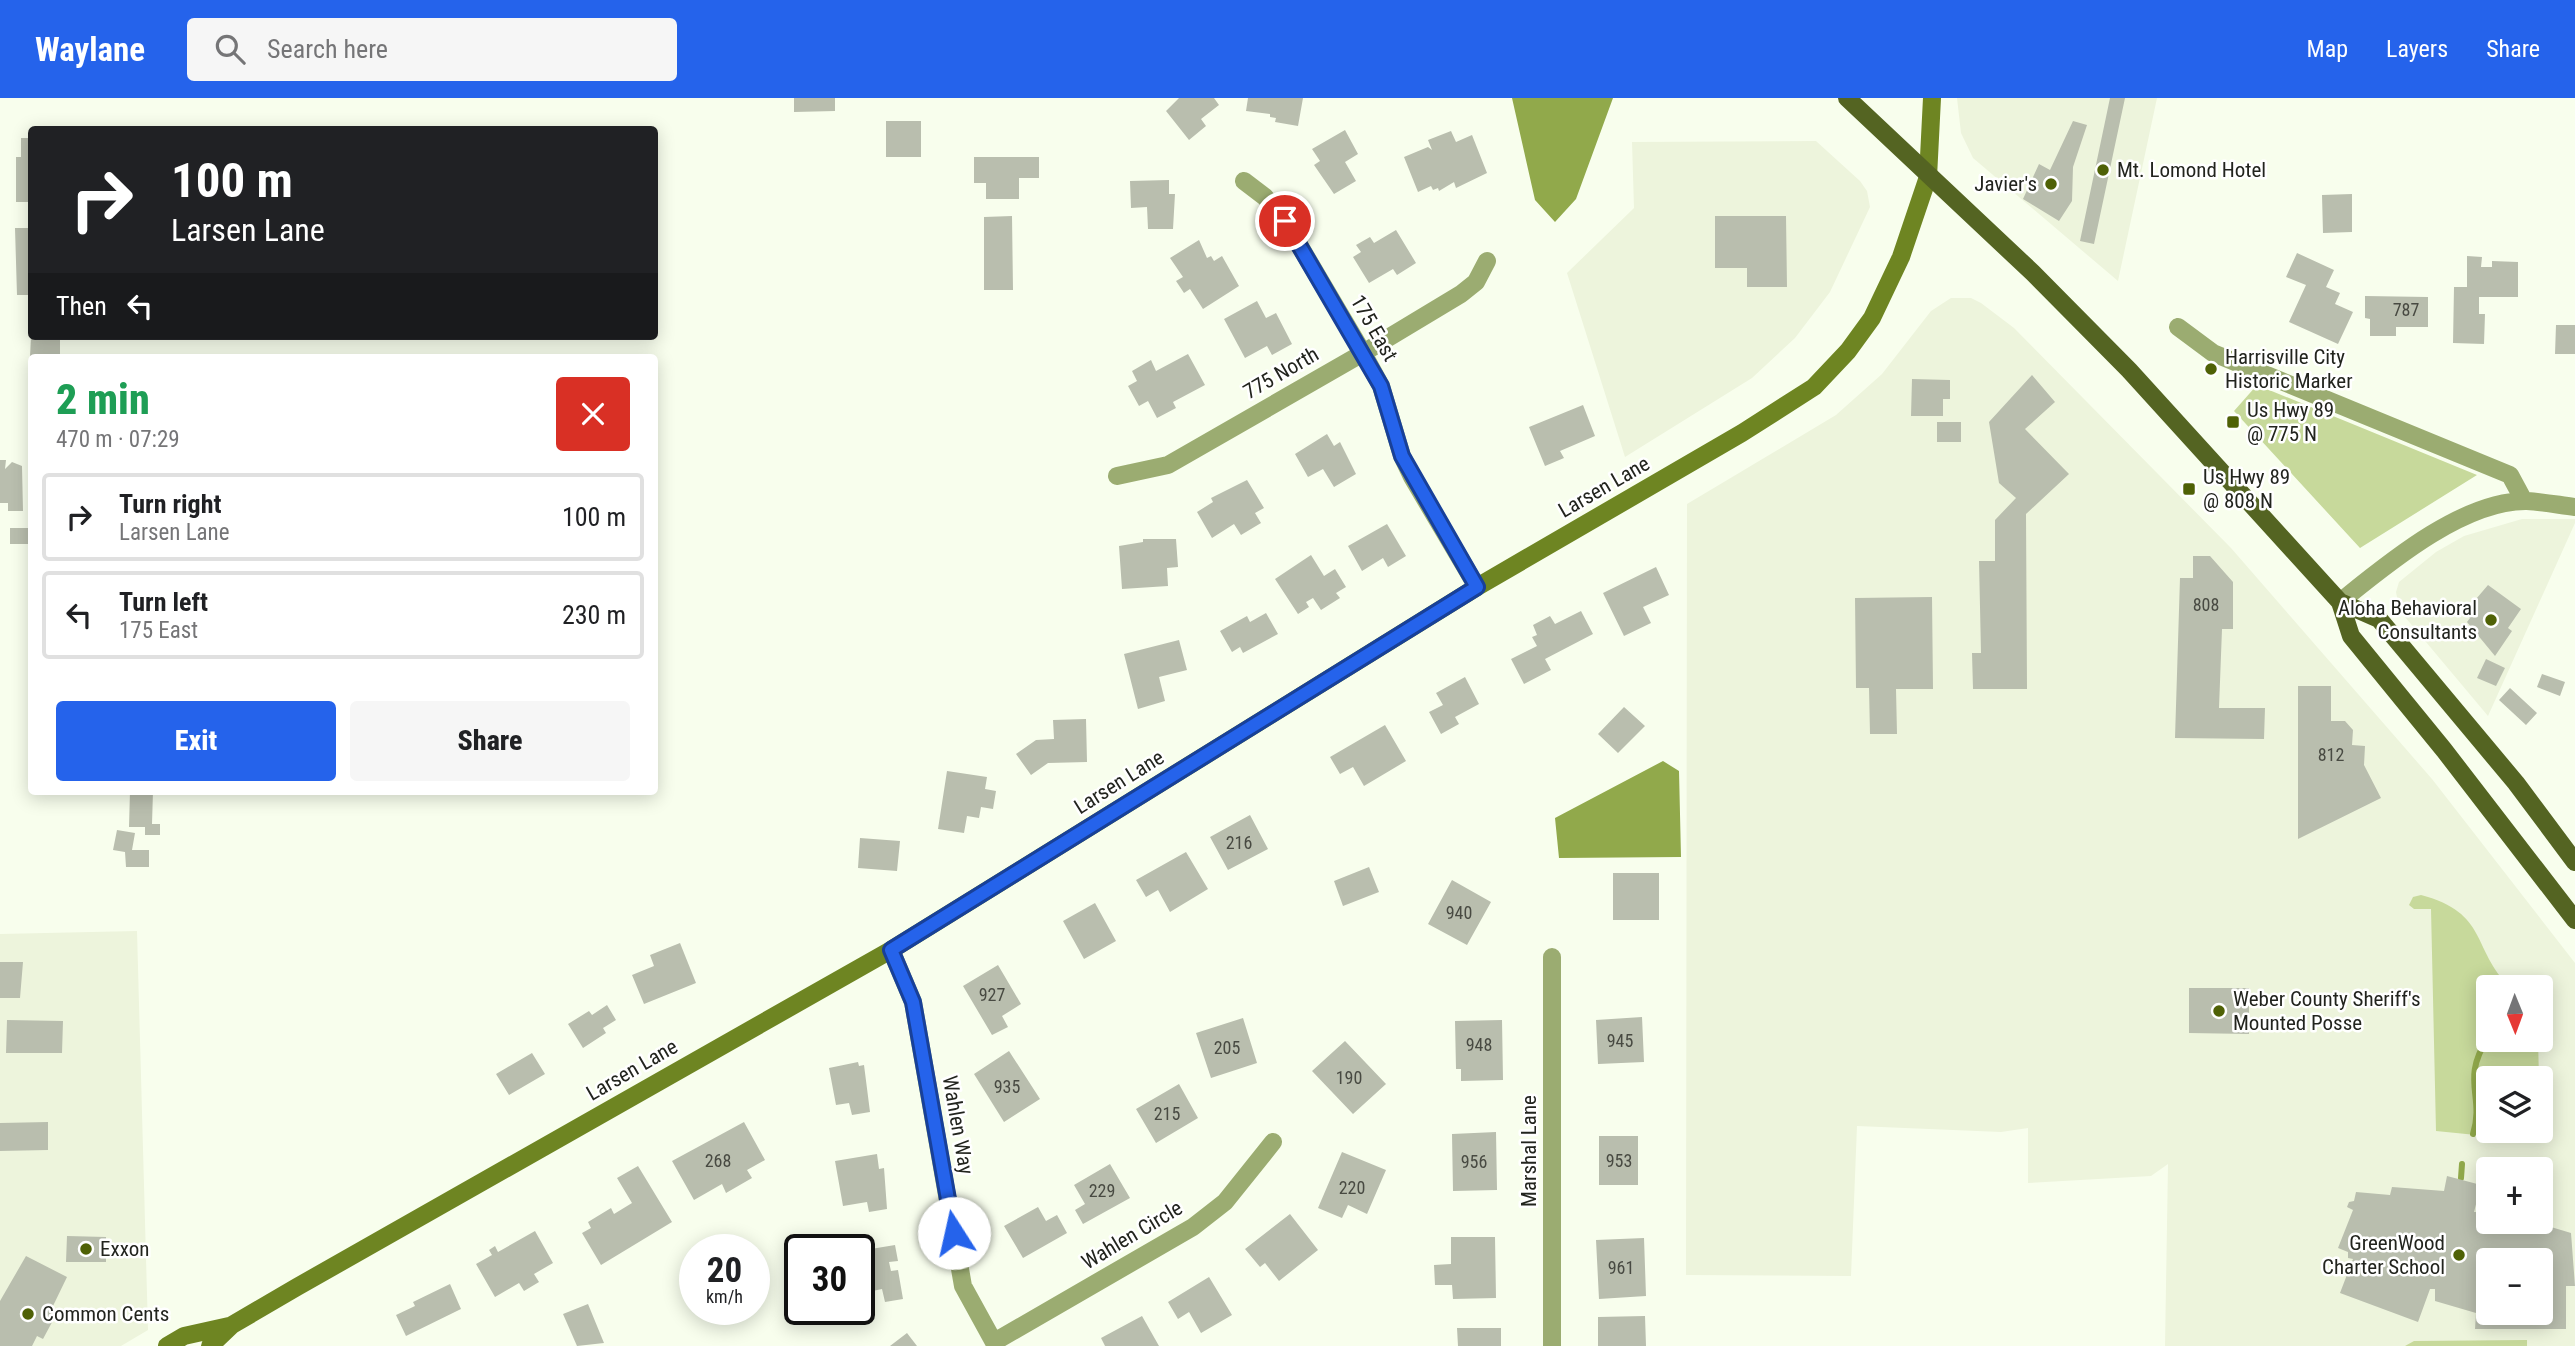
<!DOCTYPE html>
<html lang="en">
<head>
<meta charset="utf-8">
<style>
	:root { --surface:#fff; --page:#f6f6f6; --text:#202124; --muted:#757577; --line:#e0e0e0; --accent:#2563eb }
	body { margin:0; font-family:"Roboto Condensed",sans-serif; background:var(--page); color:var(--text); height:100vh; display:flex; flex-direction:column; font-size:26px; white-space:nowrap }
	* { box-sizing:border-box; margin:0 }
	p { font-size:23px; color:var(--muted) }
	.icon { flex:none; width:38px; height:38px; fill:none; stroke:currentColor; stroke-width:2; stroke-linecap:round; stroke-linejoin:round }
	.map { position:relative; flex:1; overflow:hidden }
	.sheet { position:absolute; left:28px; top:256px; width:630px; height:441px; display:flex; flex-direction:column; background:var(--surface); border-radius:7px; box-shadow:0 4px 18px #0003 }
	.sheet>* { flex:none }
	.banner { position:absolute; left:28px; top:28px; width:630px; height:214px; border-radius:7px; box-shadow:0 4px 18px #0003; background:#202124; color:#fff; overflow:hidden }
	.needle { width:46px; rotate:179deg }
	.buttons { position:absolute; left:2476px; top:877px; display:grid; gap:14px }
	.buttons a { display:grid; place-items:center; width:77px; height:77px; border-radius:7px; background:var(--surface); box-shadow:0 4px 18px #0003; font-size:35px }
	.speed { position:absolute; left:679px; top:1136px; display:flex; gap:14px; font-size:35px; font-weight:700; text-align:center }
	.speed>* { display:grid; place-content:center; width:91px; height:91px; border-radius:50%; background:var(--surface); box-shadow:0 4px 18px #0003; line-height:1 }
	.speed small { font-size:18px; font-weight:400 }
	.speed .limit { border:4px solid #111; border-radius:10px; background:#fff; color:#111 }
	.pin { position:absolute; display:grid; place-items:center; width:60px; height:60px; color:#fff; margin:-30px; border:4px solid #fff; border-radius:50%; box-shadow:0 2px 7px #0007 }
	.me { position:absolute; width:77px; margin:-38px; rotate:350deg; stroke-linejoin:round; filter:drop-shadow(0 0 5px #0008) }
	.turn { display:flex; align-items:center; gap:24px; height:147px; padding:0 28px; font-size:32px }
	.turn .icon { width:91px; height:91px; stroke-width:2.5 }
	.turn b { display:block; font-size:49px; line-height:60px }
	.then { display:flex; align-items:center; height:66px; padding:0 28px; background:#0003; gap:14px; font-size:26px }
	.round { display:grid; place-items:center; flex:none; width:74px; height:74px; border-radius:7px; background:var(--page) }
	.overview { display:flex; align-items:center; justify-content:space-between; height:119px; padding:0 28px }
	h1 { font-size:42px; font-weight:800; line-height:52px; color:#1e9e55 }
	.cta { display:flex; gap:14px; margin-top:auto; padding:14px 28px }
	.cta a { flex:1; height:80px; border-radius:7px; background:var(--accent); color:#fff; font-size:28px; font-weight:800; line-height:80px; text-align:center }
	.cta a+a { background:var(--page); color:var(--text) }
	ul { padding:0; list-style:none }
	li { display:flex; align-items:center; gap:21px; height:88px; margin:0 14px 10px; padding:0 14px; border:4px solid var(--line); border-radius:7px }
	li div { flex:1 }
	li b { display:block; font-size:26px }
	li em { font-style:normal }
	header { display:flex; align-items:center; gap:42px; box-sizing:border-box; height:98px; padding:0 35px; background:var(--accent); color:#fff }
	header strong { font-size:33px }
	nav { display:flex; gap:38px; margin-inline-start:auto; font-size:24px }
	.search { width:490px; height:63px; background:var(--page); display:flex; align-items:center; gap:18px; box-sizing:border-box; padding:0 24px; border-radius:7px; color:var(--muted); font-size:26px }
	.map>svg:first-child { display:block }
	.built { fill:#edf4dc; fill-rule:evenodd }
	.green { fill:#c7d99b }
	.water { fill:#91a94b }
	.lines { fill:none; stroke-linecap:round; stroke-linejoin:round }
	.stream { stroke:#91a94b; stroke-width:6 }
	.building { fill:#b9beae; fill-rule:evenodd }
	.minor { stroke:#9bac71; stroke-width:18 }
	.secondary { stroke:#6e8522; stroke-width:18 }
	.primary { stroke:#546422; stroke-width:18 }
	.route-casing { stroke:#184099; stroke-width:18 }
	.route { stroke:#2563eb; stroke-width:12 }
	.poi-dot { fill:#4f6106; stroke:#fff; stroke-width:2.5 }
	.labels { text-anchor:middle; stroke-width:5; stroke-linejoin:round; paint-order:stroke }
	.number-label { font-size:18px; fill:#484a42 }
	.poi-label { font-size:21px; fill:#22241e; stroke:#fff; text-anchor:start }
	.street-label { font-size:21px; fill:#22241e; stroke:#fff }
</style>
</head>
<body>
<header>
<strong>Waylane</strong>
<div class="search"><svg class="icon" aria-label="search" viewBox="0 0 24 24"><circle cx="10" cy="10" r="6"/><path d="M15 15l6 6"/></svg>Search here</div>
<nav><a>Map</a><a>Layers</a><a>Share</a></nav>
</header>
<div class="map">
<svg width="2575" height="1248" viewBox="0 0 2575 1248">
	<rect width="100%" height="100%" fill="#f8feed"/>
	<path class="built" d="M1957,0H2157L2118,183L1973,60L1961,35Z
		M1816,43L1860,83L1867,93L1870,109L1830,194L1795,240L1752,280L1625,359L1567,175L1634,110L1632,44Z
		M1951,200H1971L1981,205L2014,230L2231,450L2432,681L2575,865V1248H2165L2168,1066L2151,1078L2028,1085V1030L2001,1034L1857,1028L1851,1178L1686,1177L1687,406L1836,317L1882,276L1931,213ZM2488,889H2541V942H2488ZM2488,980H2541V1032H2488ZM2488,1071H2541V1124H2488ZM2488,1162H2541V1214H2488Z
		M2522,421H2575V425L2488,618L2400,513L2396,494L2399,484L2436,454L2464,438Z
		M137,833L148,1232L121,1248H0V836Z"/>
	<path class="green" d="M2257,287L2477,377L2360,450L2234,313Z
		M2421,797C2489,815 2471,851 2510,889H2488V942H2538L2539,980H2488V1032H2541V990C2547,1007 2555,1031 2536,1043L2436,1033L2431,811H2414L2409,807L2413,799Z
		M2527,1242V1248H2405L2414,1243Z"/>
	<path class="water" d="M1512,0H1613L1576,101L1555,124L1535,102Z
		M1663,663L1679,673L1681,759L1559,760L1555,720Z"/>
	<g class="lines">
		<path class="stream" d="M2473,1036C2485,998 2460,982 2488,940
			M2461,1080L2462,1066"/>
	</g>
	<path class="building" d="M794,0H835V13L794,14Z
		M1179,0H1214L1219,7L1201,21L1206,28L1189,42L1166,13Z
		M1248,0H1303L1298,28L1275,24L1276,20L1270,19V16L1246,13Z
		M2110,0H2125L2094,146L2080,143Z
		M886,23H921V59H886Z
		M2073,23L2087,27L2073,69L2072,103L2059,123L2023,101L2039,66L2050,72Z
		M1345,32L1358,56L1345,64L1356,83L1334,96L1314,67L1320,63L1312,51Z
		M1451,33L1456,44L1472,37L1487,75L1456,90L1454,84L1439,93L1438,90L1433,92L1431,88L1418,94L1404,59L1428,49L1432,52L1428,42Z
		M21,40H32V104H16V59H21Z
		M974,59H1039V80H1019V101H986V85H974Z
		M1169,82V96H1175L1173,131H1148L1147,109L1131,110L1130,83Z
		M2352,96V134L2323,135L2322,97Z
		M1012,118L1013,192H984V119Z
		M1715,118H1786L1787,189H1747V170H1715Z
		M15,130H32V197H17Z
		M1396,132L1416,165L1397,177L1393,171L1369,185L1353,159L1361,154L1356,147L1370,139L1374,145Z
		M1199,142L1207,160L1211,158L1214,163L1222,158L1239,188L1203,211L1190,191L1184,195L1176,183L1183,179L1170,160Z
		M2297,155L2334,172L2326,189L2340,195L2335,206L2353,214L2338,246L2289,224L2306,187L2286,179Z
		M2467,158L2482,159L2481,169H2492V163L2518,164V199H2479V216H2485L2484,246L2453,245L2454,189H2467Z
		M2365,198L2428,199V229H2396V238H2370V221L2365,220Z
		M1257,203L1266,220L1276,215L1292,246L1272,257L1267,248L1245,260L1224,221Z
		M2556,227H2575V256H2555Z
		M31,238H60V259H30Z
		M1188,256L1205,287L1173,304L1176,310L1157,320L1148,303L1139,308L1128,288L1137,283L1132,273L1151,262L1156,273Z
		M2032,277L2055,304L2025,331L2069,376L2026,416L2027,591H1973L1972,555H1981L1979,463H1995V422L2016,400L1999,385L1989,324Z
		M1912,281L1950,282V301H1943V318H1911Z
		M1583,307L1595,338L1560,353L1564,360L1545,368L1529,329Z
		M1937,324H1961V344H1937Z
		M1327,336L1334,348L1340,344L1356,376L1334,389L1323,371L1308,379L1295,356Z
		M0,362H6L5,371L12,364L22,368L23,413H8V405H0Z
		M1247,382L1264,410L1255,415L1261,425L1241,437L1234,426L1212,440L1197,414L1213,404L1211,400Z
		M1387,426L1406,458L1388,469L1383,460L1362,473L1348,448Z
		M10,430H32V446H10Z
		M1143,441H1176L1178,469L1167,470L1168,488L1122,491L1119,448L1143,444Z
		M1311,457L1324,478L1335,471L1346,489L1336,495L1340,500L1321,512L1313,500L1306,504L1309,509L1298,516L1275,481Z
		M2193,458H2210L2233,484V531H2222L2219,610H2265L2264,641L2175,640L2180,480H2193Z
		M1656,469L1669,497L1643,509L1651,525L1624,538L1603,495Z
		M2488,487L2521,511L2508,530L2512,533L2495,558L2467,524L2470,520L2465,514Z
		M1932,499L1933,591H1896L1897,636H1870L1869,590H1856L1855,500Z
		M1581,513L1593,536L1545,561L1551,572L1524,586L1511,561L1537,548L1532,539L1537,537L1533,527L1550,518L1555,526Z
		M1266,515L1278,536L1243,555L1240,549L1232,554L1220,533L1247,518L1250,524Z
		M1179,542L1187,572L1159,579L1165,603L1138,611L1124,556Z
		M2486,561L2505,570L2496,588L2477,580Z
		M2542,576L2565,584L2560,598L2537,589Z
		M1465,579L1479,606L1455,619L1459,626L1441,636L1429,614L1443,607L1436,595Z
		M2298,588H2331V623H2345L2353,632L2352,647L2365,648L2364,667L2381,700L2298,741Z
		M2510,590L2537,615L2526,627L2499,602Z
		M1624,609L1645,628L1618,655L1598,636Z
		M1086,621L1087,664L1048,665L1031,677L1016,656L1036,642L1054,641L1053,622Z
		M1385,627L1406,663L1364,688L1353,669L1340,676L1330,659Z
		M947,673L987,679L985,691L996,693L993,711L981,709L979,720L967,718L964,735L938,731Z
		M130,693H153L152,726H160V737H145V729H129Z
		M1250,717L1268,751L1228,772L1210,739Z
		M117,732L135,735L132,752H149V769H126L125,754L113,752Z
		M860,740L900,743L897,773L858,770Z
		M1186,754L1208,791L1170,814L1158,792L1146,799L1136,782Z
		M1369,769L1379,794L1343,808L1334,783Z
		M1613,775H1659V822H1613Z
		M1452,782L1491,804L1467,847L1428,826Z
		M1095,805L1116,843L1084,861L1063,823Z
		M680,845L696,885L644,906L632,877L654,868L650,857Z
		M0,864H23L20,900H0Z
		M998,867L1021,906L1002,918L1008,929L992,937L963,888Z
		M2189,890H2249V936L2189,935Z
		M607,907L616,922L603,930L606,935L583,950L568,926L589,913L592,917Z
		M1642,919L1644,964L1598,966L1596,922Z
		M1243,920L1257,965L1211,980L1196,935Z
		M7,922L63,923L62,955H6Z
		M1502,922L1503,982L1461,983V971H1456L1455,923Z
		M1345,943L1386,986L1353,1016L1312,973Z
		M1009,953L1040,1001L1004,1024L974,976Z
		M532,955L545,976L509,997L496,976Z
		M858,964L859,968L864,967L870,1014L852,1017L849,1005L836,1007L829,970Z
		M1179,986L1198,1020L1156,1045L1136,1011Z
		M48,1024V1052L0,1053V1025Z
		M744,1024L765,1062L747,1072L752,1080L726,1095L722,1086L694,1102L672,1063Z
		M1496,1034L1497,1092L1453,1093L1452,1036Z
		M1599,1038H1638V1087H1599Z
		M1342,1054L1386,1072L1367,1116L1348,1107L1342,1120L1318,1110Z
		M877,1056L879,1071L884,1070L887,1111L869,1114L867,1104L843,1108L835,1063Z
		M1110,1066L1130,1100L1083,1126L1075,1112L1085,1106L1074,1087Z
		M638,1068L672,1124L601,1167L582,1135L591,1130L588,1124L611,1110L614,1116L632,1105L617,1080Z
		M2447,1078L2481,1087L2474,1114H2477V1122L2541,1124V1119L2552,1122L2551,1129L2571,1135L2575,1188H2566V1231H2475L2476,1215L2435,1203V1191H2430L2418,1224L2340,1195L2353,1161L2348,1160V1154L2338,1150L2353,1112L2347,1109L2349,1104L2354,1103L2356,1094L2390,1097L2392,1089L2444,1093ZM2488,1162H2541V1214H2488Z
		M1038,1109L1046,1123L1057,1117L1067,1135L1023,1160L1004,1128Z
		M1290,1116L1318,1152L1279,1183L1265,1165L1260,1169L1245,1151Z
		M535,1133L553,1165L534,1176L539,1184L524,1193L519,1185L495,1199L476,1166L492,1157L489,1152L495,1148L498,1154Z
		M67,1138L106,1139V1164H66Z
		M1451,1139H1495L1496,1200L1453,1201L1452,1187H1435L1434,1167L1451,1166Z
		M1644,1140L1646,1198L1599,1201L1596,1142Z
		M895,1147L898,1163L889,1164L891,1173L898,1172L903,1201L885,1204L882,1191L863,1195L859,1153Z
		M26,1158L67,1179L52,1210L58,1213L43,1241L37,1238L32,1248H0V1203Z
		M1209,1179L1232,1217L1201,1235L1189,1214L1178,1221L1168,1204Z
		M450,1186L461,1211L406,1238L396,1217L415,1208L413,1204Z
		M588,1206L604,1245L577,1248L563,1216Z
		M1142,1218L1159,1248H1105L1101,1240Z
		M1645,1218L1646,1248H1598V1219Z
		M1457,1230H1501V1248H1458Z
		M907,1235L917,1248H890Z"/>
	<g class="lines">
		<path class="minor" d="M1244,83L1265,99L1285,123L1363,255L1381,288L1402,358L1412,379L1477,489
			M2178,229L2213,255L2510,377L2524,403
			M1117,378L1168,367L1363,255L1461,196L1476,184L1487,163
			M2340,504C2387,466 2463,402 2527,403C2543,404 2559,407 2575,409
			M891,852L913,904L963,1188L996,1248
			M994,1244L1193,1129L1225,1104L1273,1044
			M1552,1248V859"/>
		<path class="secondary" d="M167,1248L184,1238L229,1228
			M210,1248L232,1227L297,1189L891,852L1477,489L1742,335L1814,289L1848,253L1872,220L1901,159L1928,79L1932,0"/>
		<path class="primary" d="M1847,0L2033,175L2129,272L2340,504L2351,538L2444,652L2575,822
			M2340,504L2379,521L2516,685L2575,764"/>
	</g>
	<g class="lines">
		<g class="route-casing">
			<path id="route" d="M954,1135L913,904L891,852L1477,489L1402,358L1381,288L1285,123"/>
		</g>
		<use href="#route" class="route"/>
	</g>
	<g class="poi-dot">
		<circle cx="2103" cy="72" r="7"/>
		<circle cx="2051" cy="86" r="7"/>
		<circle cx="2211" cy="271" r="7"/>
		<rect x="2226" y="317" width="14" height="14" rx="3.5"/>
		<rect x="2182" y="384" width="14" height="14" rx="3.5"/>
		<circle cx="2491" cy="522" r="7"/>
		<circle cx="2219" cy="913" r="7"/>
		<circle cx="86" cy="1151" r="7"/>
		<circle cx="2459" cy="1157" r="7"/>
		<circle cx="28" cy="1216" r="7"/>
	</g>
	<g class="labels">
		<g class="number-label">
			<text x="2406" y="218">787</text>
			<text x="2206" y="513">808</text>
			<text x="2331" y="663">812</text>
			<text x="1239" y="751">216</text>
			<text x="1459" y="821">940</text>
			<text x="992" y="903">927</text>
			<text x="1620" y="949">945</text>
			<text x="1479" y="953">948</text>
			<text x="1227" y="956">205</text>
			<text x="1349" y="986">190</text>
			<text x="1007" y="995">935</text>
			<text x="1167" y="1022">215</text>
			<text x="718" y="1069">268</text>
			<text x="1619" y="1069">953</text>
			<text x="1474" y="1070">956</text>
			<text x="1352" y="1096">220</text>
			<text x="1102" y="1099">229</text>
			<text x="1621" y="1176">961</text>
		</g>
		<g class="poi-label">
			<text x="2117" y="79">Mt. Lomond Hotel</text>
			<text x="2037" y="93" text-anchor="end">Javier's</text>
			<text x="2225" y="266">Harrisville City<tspan x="2225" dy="24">Historic Marker</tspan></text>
			<text x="2247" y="319">Us Hwy 89<tspan x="2247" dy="24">@ 775 N</tspan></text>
			<text x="2203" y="386">Us Hwy 89<tspan x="2203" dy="24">@ 808 N</tspan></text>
			<text x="2477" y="517" text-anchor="end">Aloha Behavioral<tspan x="2477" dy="24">Consultants</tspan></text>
			<text x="2233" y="908">Weber County Sheriff's<tspan x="2233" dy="24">Mounted Posse</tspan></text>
			<text x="2445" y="1152" text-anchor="end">GreenWood<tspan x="2445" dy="24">Charter School</tspan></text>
			<text x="100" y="1158">Exxon</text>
			<text x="42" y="1223">Common Cents</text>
		</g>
		<g class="street-label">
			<text transform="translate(1374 230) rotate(60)" y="7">175 East</text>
			<text transform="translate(1281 275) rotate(-30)" y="7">775 North</text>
			<text transform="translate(1604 389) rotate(-30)" y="7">Larsen Lane</text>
			<text transform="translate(1119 684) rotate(-32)" y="7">Larsen Lane</text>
			<text transform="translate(632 972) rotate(-30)" y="7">Larsen Lane</text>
			<text transform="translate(958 1027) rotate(80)" y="7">Wahlen Way</text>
			<text transform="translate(1529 1053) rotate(-90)" y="7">Marshal Lane</text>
			<text transform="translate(1132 1137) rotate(-31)" y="7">Wahlen Circle</text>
		</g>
	</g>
</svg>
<div class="buttons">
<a><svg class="needle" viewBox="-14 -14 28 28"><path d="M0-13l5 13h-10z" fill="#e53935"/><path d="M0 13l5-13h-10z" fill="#757577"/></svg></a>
<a><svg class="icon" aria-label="layers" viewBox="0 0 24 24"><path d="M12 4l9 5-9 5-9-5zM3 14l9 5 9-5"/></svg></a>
<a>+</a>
<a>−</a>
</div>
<div class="speed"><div>20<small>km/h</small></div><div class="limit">30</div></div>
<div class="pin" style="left:1285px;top:123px;background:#d93025"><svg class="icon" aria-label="arrive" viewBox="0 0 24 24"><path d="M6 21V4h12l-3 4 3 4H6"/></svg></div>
<svg class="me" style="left:954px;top:1135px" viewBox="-20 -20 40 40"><circle r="19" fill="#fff"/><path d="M0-13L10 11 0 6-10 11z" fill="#2563eb"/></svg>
<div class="banner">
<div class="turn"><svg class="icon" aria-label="right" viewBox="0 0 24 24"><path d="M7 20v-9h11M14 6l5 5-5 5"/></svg><div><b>100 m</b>Larsen Lane</div></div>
<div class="then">Then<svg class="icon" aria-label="left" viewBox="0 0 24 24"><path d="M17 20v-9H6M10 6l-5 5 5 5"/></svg></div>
</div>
<section class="sheet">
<div class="overview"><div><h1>2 min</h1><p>470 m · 07:29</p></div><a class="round" style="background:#d93025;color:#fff"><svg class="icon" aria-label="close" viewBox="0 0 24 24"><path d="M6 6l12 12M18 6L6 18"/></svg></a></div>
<ul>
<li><svg class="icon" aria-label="right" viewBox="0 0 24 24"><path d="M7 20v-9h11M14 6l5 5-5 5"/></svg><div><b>Turn right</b><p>Larsen Lane</p></div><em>100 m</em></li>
<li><svg class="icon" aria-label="left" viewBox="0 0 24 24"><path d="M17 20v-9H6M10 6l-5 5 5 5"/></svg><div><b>Turn left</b><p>175 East</p></div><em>230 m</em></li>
</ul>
<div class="cta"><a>Exit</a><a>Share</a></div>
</section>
</div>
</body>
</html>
